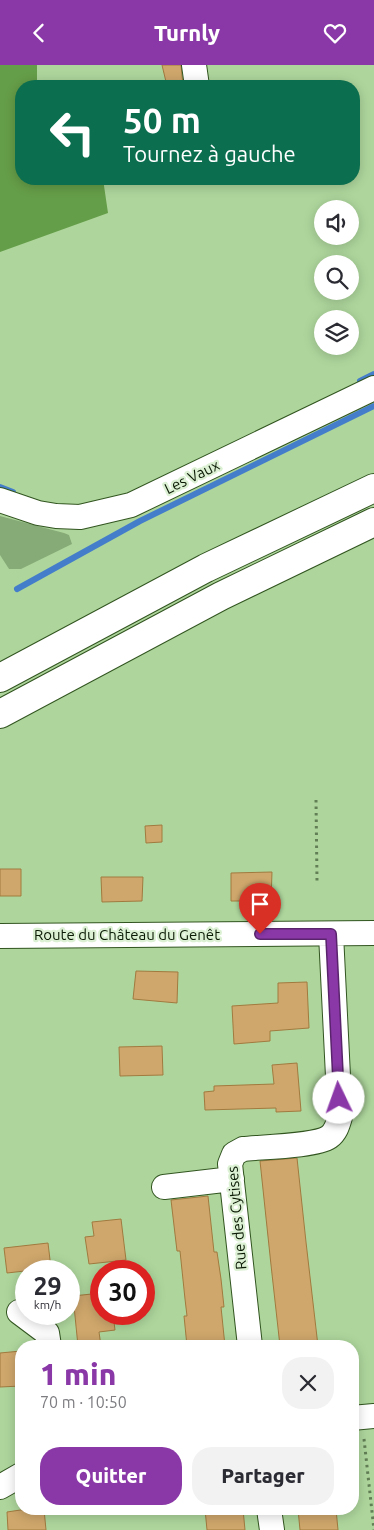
<!DOCTYPE html>
<html lang="fr">
<head>
<meta charset="utf-8">
<style>
	:root { --surface:#fff; --page:#f2f2f3; --text:#2b2b33; --muted:#7c7c81; --accent:#8a38a7 }
	body { margin:0; font-family:Ubuntu,sans-serif; background:var(--page); color:var(--text); height:100vh; display:flex; flex-direction:column; font-size:19px; white-space:nowrap }
	* { box-sizing:border-box; margin:0 }
	p { font-size:16px; color:var(--muted) }
	.icon { flex:none; width:28px; height:28px; fill:none; stroke:currentColor; stroke-width:2; stroke-linecap:round; stroke-linejoin:round }
	.map { position:relative; flex:1; overflow:hidden }
	.sheet { position:absolute; left:15px; top:1275px; width:344px; height:175px; display:flex; flex-direction:column; background:var(--surface); border-radius:20px; box-shadow:0 2px 12px #0003 }
	.sheet>* { flex:none }
	.top-card { position:absolute; left:15px; top:15px; width:345px; height:105px; border-radius:20px; box-shadow:0 2px 12px #0003; background:#0b6e4f; color:#fff; overflow:hidden }
	.controls { position:absolute; left:314px; top:135px; display:grid; gap:10px }
	.controls a { display:grid; place-items:center; width:45px; height:45px; border-radius:50%; background:var(--surface); box-shadow:0 2px 12px #0003; font-size:25px }
	.speed { position:absolute; left:15px; top:1195px; display:flex; gap:10px; font-size:25px; font-weight:700; text-align:center }
	.speed>* { display:grid; place-content:center; width:65px; height:65px; border-radius:50%; background:var(--surface); box-shadow:0 2px 12px #0003; line-height:1 }
	.speed small { font-size:12px; font-weight:400 }
	.speed .limit { border:8px solid #d22; background:#fff; color:#111 }
	.pin { position:absolute; display:grid; place-items:center; width:42px; height:42px; color:#fff; margin:-51px -21px; border-radius:50% 50% 50% 0; rotate:-45deg; box-shadow:0 0 5px #0007 }
	.pin .icon { rotate:45deg }
	.me { position:absolute; width:55px; margin:-28px; rotate:357deg; stroke-linejoin:round; filter:drop-shadow(0 0 4px #0008) }
	.turn { display:flex; align-items:center; gap:18px; height:105px; padding:0 25px; font-size:22px }
	.turn .icon { width:65px; height:65px; stroke-width:2.5 }
	.turn b { display:block; font-size:35px; line-height:42px }
	.round { display:grid; place-items:center; flex:none; width:52px; height:52px; border-radius:20px; background:var(--page) }
	.head { display:flex; align-items:center; justify-content:space-between; height:85px; padding:0 25px }
	h1 { font-size:30px; font-weight:800; line-height:38px; color:var(--accent) }
	.action { display:flex; gap:10px; margin-top:auto; padding:10px 25px }
	.action a { flex:1; height:58px; border-radius:20px; background:var(--accent); color:#fff; font-size:20px; font-weight:800; line-height:58px; text-align:center }
	.action a+a { background:var(--page); color:var(--text) }
	header { display:flex; justify-content:space-between; align-items:center; height:65px; padding:0 25px; background:var(--accent); color:#fff; font-size:22px; font-weight:800 }
	.map>svg:first-child { display:block }
	.green { fill:#87ab77 }
	.forest { fill:#659e48 }
	.lines { fill:none; stroke-linecap:round; stroke-linejoin:round }
	.stream { stroke:#447eca; stroke-width:6 }
	.building { fill:#cfa76c; stroke:#a17a3f }
	.street-casing { stroke:#325520; stroke-width:26 }
	.highway-casing { stroke:#325520; stroke-width:30 }
	.path { stroke:#627e55; stroke-width:3; stroke-dasharray:2.5 4; stroke-linecap:butt }
	.street { stroke:#fff; stroke-width:24 }
	.highway { stroke:#fff; stroke-width:28 }
	.route-casing { stroke:#5a246d; stroke-width:12 }
	.route { stroke:#8a38a7; stroke-width:9 }
	.labels { text-anchor:middle; stroke-width:4.5; stroke-linejoin:round; paint-order:stroke }
	.street-label { font-size:15px; fill:#0b1a05; stroke:#dcf1d3 }
</style>
</head>
<body>
<header><svg class="icon" aria-label="back" viewBox="0 0 24 24"><path d="M15 5l-7 7 7 7"/></svg>Turnly<svg class="icon" aria-label="heart" viewBox="0 0 24 24"><path d="M12 20l-8-8c-3-5 5-10 8-4 3-6 11-1 8 4z"/></svg></header>
<div class="map">
<svg width="374" height="1465" viewBox="0 0 374 1465">
	<rect width="100%" height="100%" fill="#aed69c"/>
	<path class="green" d="M0,451L64,468L69,470L72,479L21,504H9L0,490Z"/>
	<path class="forest" d="M0,0H37V21H21V114H103L108,148L0,187Z"/>
	<g class="lines">
		<path class="stream" d="M360,316L374,309
			M0,422L13,427
			M17,524L140,456L374,341"/>
	</g>
	<path class="building" d="M162,0H181L183,21H167Z
		M162,760V777L146,778L145,761Z
		M0,804H21V831H0Z
		M272,807L271,836H231V808Z
		M101,812H143L142,836L102,837Z
		M136,906L178,907L177,938L133,934Z
		M307,917L309,963L270,966V976L234,979L232,941L278,938V918Z
		M162,981L163,1010L120,1011L119,982Z
		M297,998L301,1046L276,1047V1043L205,1045L204,1027L214,1026V1021L274,1019L272,1000Z
		M297,1093L306,1177L318,1281H280L271,1200L260,1096Z
		M208,1131L214,1187H217L221,1214L224,1242H221L225,1281H187L184,1251H187L185,1234L180,1186H177L171,1135Z
		M121,1154L126,1195L89,1199L85,1172L94,1171L92,1157Z
		M48,1178L51,1203L7,1208L4,1183Z
		M101,1228V1249H113L115,1265L99,1267L101,1281H78L73,1231Z
		M21,1286V1321L0,1322V1288Z
		M27,1444H44L46,1465H8L7,1447Z
		M205,1444H243L245,1465H207Z
		M298,1444H336L338,1465H300Z"/>
	<g class="lines">
		<g class="street-casing">
			<path id="street" d="M194,0L197,21
				M0,435L38,448L56,451L80,452L131,440L374,323
				M0,871L374,868
				M164,1122L232,1114
				M19,1247L47,1268L49,1281
				M250,1281L230,1099L234,1089L243,1084C262,1082 316,1081 329,1072C336,1067 338,1059 340,1052L331,869
				M352,1353L374,1351
				M0,1422L21,1410
				M269,1444L272,1465"/>
		</g>
		<g class="highway-casing">
			<path id="highway" d="M0,613L206,503L374,423
				M0,649L221,531L374,457"/>
		</g>
		<path class="path" d="M316,735L317,816
			M364,1374L374,1465"/>
		<use href="#street" class="street"/>
		<use href="#highway" class="highway"/>
	</g>
	<g class="lines">
		<g class="route-casing">
			<path id="route" d="M260,869H331L339,1033"/>
		</g>
		<use href="#route" class="route"/>
	</g>
	<g class="labels">
		<g class="street-label">
			<text transform="translate(192 412) rotate(-26)" y="5">Les Vaux</text>
			<text x="127" y="875">Route du Château du Genêt</text>
			<text transform="translate(237 1153) rotate(-95)" y="5">Rue des Cytises</text>
		</g>
	</g>
</svg>
<div class="controls">
<a><svg class="icon" aria-label="sound" viewBox="0 0 24 24"><path d="M4 9h4l5-4v14l-5-4H4zM17 9q2 3 0 6"/></svg></a>
<a><svg class="icon" aria-label="search" viewBox="0 0 24 24"><circle cx="10" cy="10" r="6"/><path d="M15 15l6 6"/></svg></a>
<a><svg class="icon" aria-label="layers" viewBox="0 0 24 24"><path d="M12 4l9 5-9 5-9-5zM3 14l9 5 9-5"/></svg></a>
</div>
<div class="speed"><div>29<small>km/h</small></div><div class="limit">30</div></div>
<div class="pin" style="left:260px;top:869px;background:#d93025"><svg class="icon" aria-label="arrive" viewBox="0 0 24 24"><path d="M6 21V4h12l-3 4 3 4H6"/></svg></div>
<svg class="me" style="left:339px;top:1033px" viewBox="-20 -20 40 40"><circle r="19" fill="#fff"/><path d="M0-13L10 11 0 6-10 11z" fill="#8a38a7"/></svg>
<div class="top-card">
<div class="turn"><svg class="icon" aria-label="left" viewBox="0 0 24 24"><path d="M17 20v-9H6M10 6l-5 5 5 5"/></svg><div><b>50 m</b>Tournez à gauche</div></div>
</div>
<section class="sheet">
<div class="head"><div><h1>1 min</h1><p>70 m · 10:50</p></div><a class="round"><svg class="icon" aria-label="close" viewBox="0 0 24 24"><path d="M6 6l12 12M18 6L6 18"/></svg></a></div>
<div class="action"><a>Quitter</a><a>Partager</a></div>
</section>
</div>
</body>
</html>
